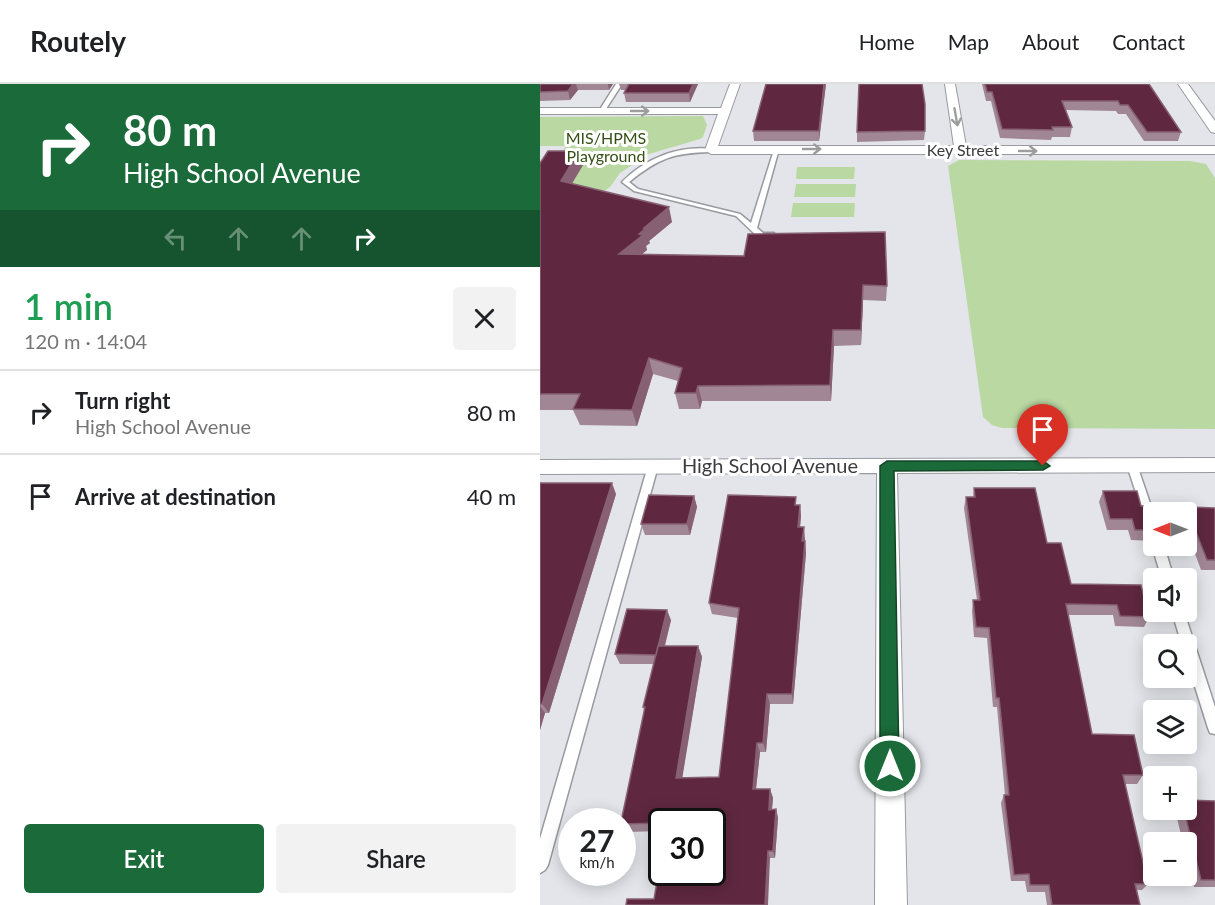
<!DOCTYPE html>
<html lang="en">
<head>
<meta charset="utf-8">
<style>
	:root { --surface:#fff; --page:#f2f2f2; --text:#202124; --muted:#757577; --line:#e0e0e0; --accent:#1b6a3a }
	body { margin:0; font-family:Lato,sans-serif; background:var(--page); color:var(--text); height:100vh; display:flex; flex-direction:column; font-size:22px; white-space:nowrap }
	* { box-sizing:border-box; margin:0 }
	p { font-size:20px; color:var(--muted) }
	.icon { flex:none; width:33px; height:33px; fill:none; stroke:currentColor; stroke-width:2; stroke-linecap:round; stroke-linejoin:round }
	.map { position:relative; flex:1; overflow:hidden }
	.side { display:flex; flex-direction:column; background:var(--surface); width:540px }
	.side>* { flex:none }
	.top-card { background:#1b6a3a; color:#fff; overflow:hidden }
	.needle { width:39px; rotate:270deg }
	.buttons { position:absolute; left:603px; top:418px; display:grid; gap:12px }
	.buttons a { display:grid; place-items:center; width:54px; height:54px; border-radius:6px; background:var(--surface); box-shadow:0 3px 15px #0003; font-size:30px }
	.speed { position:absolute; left:18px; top:724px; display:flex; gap:12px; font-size:30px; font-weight:700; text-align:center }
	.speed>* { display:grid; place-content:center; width:78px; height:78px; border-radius:50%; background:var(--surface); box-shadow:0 3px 15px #0003; line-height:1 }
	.speed small { font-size:15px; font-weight:400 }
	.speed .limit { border:3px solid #111; border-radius:9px; background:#fff; color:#111 }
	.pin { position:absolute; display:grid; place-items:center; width:51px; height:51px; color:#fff; margin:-62px -26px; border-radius:50% 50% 50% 0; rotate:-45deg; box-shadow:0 0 6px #0007 }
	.pin .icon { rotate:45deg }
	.me { position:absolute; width:66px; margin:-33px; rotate:0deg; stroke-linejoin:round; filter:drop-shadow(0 0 4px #0008) }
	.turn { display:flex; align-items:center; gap:21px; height:126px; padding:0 24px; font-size:27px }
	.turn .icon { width:78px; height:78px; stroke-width:2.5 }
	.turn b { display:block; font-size:42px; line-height:51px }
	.lanes { display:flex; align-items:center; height:57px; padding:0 24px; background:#0003; justify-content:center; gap:30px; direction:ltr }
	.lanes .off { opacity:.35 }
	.round { display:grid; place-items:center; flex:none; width:63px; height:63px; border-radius:6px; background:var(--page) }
	.overview { display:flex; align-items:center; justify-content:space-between; height:102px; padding:0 24px }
	h1 { font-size:36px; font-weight:600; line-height:45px; color:#1e9e55 }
	.cta { display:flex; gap:12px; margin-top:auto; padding:12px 24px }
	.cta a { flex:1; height:69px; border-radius:6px; background:var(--accent); color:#fff; font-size:24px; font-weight:600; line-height:69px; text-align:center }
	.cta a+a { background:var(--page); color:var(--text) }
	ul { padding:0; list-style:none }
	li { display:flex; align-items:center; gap:18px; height:84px; padding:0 24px; border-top:2px solid var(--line) }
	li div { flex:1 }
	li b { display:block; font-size:22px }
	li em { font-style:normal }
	header { display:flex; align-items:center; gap:36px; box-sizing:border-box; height:84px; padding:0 30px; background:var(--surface); border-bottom:2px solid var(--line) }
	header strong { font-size:28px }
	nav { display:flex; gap:33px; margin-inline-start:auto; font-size:21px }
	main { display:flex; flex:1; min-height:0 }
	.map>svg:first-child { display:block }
	.green { fill:#bad8a2 }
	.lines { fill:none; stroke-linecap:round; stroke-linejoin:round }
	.service-casing { stroke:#999a9f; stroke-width:3 }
	.minor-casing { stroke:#999a9f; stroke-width:2 }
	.service { fill:#fff; fill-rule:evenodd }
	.minor { fill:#fff; fill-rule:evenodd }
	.wall { fill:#a18695 }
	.shaded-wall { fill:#876173 }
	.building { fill:#5f2840; stroke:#876173; stroke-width:1.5 }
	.oneway { stroke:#9d9d9e }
	.route { fill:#1b6a3a; stroke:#124526; stroke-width:1.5 }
	.labels { text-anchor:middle; stroke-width:6; stroke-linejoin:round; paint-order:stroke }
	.far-park-label { font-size:16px; fill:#345014; stroke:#fff }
	.far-street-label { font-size:16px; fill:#3b3b3d; stroke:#fff }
	.street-label { font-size:20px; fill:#3b3b3d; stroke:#fff }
</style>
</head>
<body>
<header>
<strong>Routely</strong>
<nav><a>Home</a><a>Map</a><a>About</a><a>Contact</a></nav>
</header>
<main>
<section class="side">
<div class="top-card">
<div class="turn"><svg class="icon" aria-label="right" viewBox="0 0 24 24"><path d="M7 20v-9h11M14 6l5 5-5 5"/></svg><div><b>80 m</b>High School Avenue</div></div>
<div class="lanes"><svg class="icon off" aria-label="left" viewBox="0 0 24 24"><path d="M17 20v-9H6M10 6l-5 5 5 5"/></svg><svg class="icon off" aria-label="ahead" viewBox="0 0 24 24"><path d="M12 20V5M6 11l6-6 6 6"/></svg><svg class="icon off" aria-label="ahead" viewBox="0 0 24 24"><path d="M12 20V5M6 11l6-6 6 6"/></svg><svg class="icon" aria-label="right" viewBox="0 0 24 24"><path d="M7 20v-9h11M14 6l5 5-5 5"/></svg></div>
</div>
<div class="overview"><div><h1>1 min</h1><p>120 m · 14:04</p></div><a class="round"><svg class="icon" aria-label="close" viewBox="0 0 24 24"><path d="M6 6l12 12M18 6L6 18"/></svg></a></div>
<ul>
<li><svg class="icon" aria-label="right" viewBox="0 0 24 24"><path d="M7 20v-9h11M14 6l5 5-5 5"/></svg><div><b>Turn right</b><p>High School Avenue</p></div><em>80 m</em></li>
<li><svg class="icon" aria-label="arrive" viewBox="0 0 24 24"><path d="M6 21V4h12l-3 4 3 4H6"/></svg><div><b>Arrive at destination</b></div><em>40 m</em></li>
</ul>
<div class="cta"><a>Exit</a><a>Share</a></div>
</section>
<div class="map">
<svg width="675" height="821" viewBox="0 0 675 821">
	<rect width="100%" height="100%" fill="#e3e5ea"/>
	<path class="green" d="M163,32L167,41L163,53L160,55L109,70L80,89L70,103L26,134H14L42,82L21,70L26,62H0V33Z
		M419,76L650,77L666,80L675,94V345L462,344L452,341L443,333L408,82Z
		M257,83H315L314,95H256Z
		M256,100H316L315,113H254Z
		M253,119H315L314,133H251Z"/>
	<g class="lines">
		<g class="service-casing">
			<path id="service" d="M76,0H82L64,28H60L59,27Z
				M173,65V67L171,68C133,69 119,74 89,98L98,105L200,130L211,139L234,66L239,65L217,144L223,149H234V153H218L196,132L94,107L82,98C106,74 139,61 173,65Z
				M592,377L597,381L614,431V453L609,449L587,381Z
				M113,378L118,382L8,781L5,786L0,789V755L108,382Z
				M614,460V462H624L634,495H622L612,462Z
				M632,528H644L675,623V650L670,649L668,644L646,574V561H642Z"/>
		</g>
		<g class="minor-casing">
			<path id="minor" d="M190,0H200L178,62H414L405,0H415L426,62H675V70H171L165,66L178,30H0V24H181Z
				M638,0H648L675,37V49L671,48Z
				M675,374V388L357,389L367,821H335L337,389L0,390V376Z"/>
		</g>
		<use href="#service" class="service"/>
		<use href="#minor" class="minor"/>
	</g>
	<path class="wall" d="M0,0H73L69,6H38L30,16L0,17Z
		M79,0H158L150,18H86L84,9L85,6H81Z
		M286,0L279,57H214L213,47Z
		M442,0H609L641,48L638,57H604L586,30H578L576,27L526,26L532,43L530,53H512L511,56L460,54L451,17H446Z
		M385,47L384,56L317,58V48Z
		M39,67L43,81L32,100L132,138L109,157L110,159L106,162L107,166L101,171L347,202L346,217L323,216L321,261L294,262L291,317H162L160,325H139L135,309L138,297L113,290L97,342L40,341L33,326H0V79Z
		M0,399L76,410L9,629H5L0,646Z
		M434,404L507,459L531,500L609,533L604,543L575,542L573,531H528L552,650L603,691L597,700H585L608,800L602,806H597L600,821H507L505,808H487L485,797H471L461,719L464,711H465L457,623H453L447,554L434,553L432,527L433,516H437L424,424L426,413H433Z
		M563,407L601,422L611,439L614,440V457L591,456L588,446H567L559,418Z
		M154,412L157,423L150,451H105L101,440Z
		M257,421H260L261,432L260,443L265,455L266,469L253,620H230L226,668H220L216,705H230L233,714L232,726L236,725L238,734L235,774H230L114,815L172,738H122V747L87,748L82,743V738L104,626L103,623L114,580H80L75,570L131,536L125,562H158L162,573L142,693H179L198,534L172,530L169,519Z
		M621,422L675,424V486H661L651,459L646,458V429H618Z
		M675,717V803H654L646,774V759H643L635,726H646Z"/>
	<path class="shaded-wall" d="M33,0H36L38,6L30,16L28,7Z
		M68,0H73L69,6Z
		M153,0H158L150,18L149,9Z
		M284,0H286L279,57V47Z
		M39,67L43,81L25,111L21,97Z
		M129,123L132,138L109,157L110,159L106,162L107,166L83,186L79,170L104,144Z
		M323,201V216L321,261V246Z
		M293,246L294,262L291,317L290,301Z
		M109,274L113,290L97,342L92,326Z
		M158,302L162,317L160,325L156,309Z
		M72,399L76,410L9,629L2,620Z
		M154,412L157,423L150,451L147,440Z
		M260,421L261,432L259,455L258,443Z
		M264,443L265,455L264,469L262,457Z
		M265,457L266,469L253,620L252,610Z
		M127,526L131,536L120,580L116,571Z
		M158,562L162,573L141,702L136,694Z
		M227,610L230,620L226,668L223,659Z
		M0,622L5,629L0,646Z
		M217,659L220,668L215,714L213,705Z
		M230,705L233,714L231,734L229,726Z
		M236,725L238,734L235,774L233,767Z
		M228,767L230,774L228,821H225Z"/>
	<path class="building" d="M0,0H33L28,7L0,8Z
		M89,0H153L149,9H84Z
		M226,0H284L279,47H213Z
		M319,0H382L385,20V47L317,48Z
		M445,0H609L641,48H607L588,21H580L578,17H522L532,43H512L513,46L462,45L452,8H447Z
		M8,67H39L21,97L129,123L104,144H106L99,150L103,151L79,170L204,172L208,150L345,148L347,202L323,201L321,246H293L290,301L158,302L156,309H135L142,284L109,274L92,326L33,325L40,310H0V79Z
		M0,399H72L2,620H0Z
		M434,404H495L507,459H521L531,500L601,501L609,533L580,532L577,521L526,520L552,650L594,651L603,691H583L608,800H595L600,821H512L509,801H490L489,790L474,791L464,711H469L459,614H456L449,544L436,543L433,516H440L426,413H435Z
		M563,407H597L601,422H606L611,439L614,440V446H595L592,435H570Z
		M109,411L154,412L147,440H101Z
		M188,411L256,413L255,421H260L258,443H264L262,457H265L252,610H227L223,659H217L213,705H230L229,726L236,725L233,767H228L225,821H86L87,815H114L122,771V789H172V738H122V739L82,740V738H81L105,623H103L118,562H158L136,694L179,693L199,524L169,519Z
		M621,422L675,424V476H667L656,448H646V429H621Z
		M87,525L127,526L116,571L75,570Z
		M646,716L675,717V796H661L644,726H646Z"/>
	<defs><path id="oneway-shaft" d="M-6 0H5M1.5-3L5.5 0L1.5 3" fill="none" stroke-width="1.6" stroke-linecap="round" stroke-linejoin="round" transform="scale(1.5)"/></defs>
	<g class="oneway">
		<use href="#oneway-shaft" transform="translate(100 27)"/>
		<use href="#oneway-shaft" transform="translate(416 33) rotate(80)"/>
		<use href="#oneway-shaft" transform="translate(272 65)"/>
		<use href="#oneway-shaft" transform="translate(488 67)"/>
	</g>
	<path class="route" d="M347,377H503L510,382L503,386L354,387L359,682L356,689L350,691L343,689L340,682V382Z"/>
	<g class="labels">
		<g class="far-park-label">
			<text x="66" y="60">MIS/HPMS<tspan x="66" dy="18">Playground</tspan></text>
		</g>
		<g class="far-street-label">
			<text x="423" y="72">Key Street</text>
		</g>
		<g class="street-label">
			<text x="230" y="389">High School Avenue</text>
		</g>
	</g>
</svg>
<div class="buttons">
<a><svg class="needle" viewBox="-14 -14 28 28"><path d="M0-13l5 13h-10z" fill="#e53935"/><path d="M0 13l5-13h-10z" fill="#757577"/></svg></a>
<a><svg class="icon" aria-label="sound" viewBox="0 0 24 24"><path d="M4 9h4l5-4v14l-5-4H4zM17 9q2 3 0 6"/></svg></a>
<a><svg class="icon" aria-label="search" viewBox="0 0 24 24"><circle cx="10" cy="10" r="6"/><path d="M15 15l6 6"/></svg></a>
<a><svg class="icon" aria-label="layers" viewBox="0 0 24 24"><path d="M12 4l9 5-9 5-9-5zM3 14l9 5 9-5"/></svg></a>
<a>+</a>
<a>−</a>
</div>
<div class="speed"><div>27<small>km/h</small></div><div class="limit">30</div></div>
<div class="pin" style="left:503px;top:382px;background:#d93025"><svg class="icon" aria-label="arrive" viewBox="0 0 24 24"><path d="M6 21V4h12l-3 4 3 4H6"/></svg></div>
<svg class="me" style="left:350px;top:682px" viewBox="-20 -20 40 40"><circle r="17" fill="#1b6a3a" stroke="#fff" stroke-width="3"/><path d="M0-11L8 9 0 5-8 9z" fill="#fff"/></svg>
</div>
</main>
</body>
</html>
